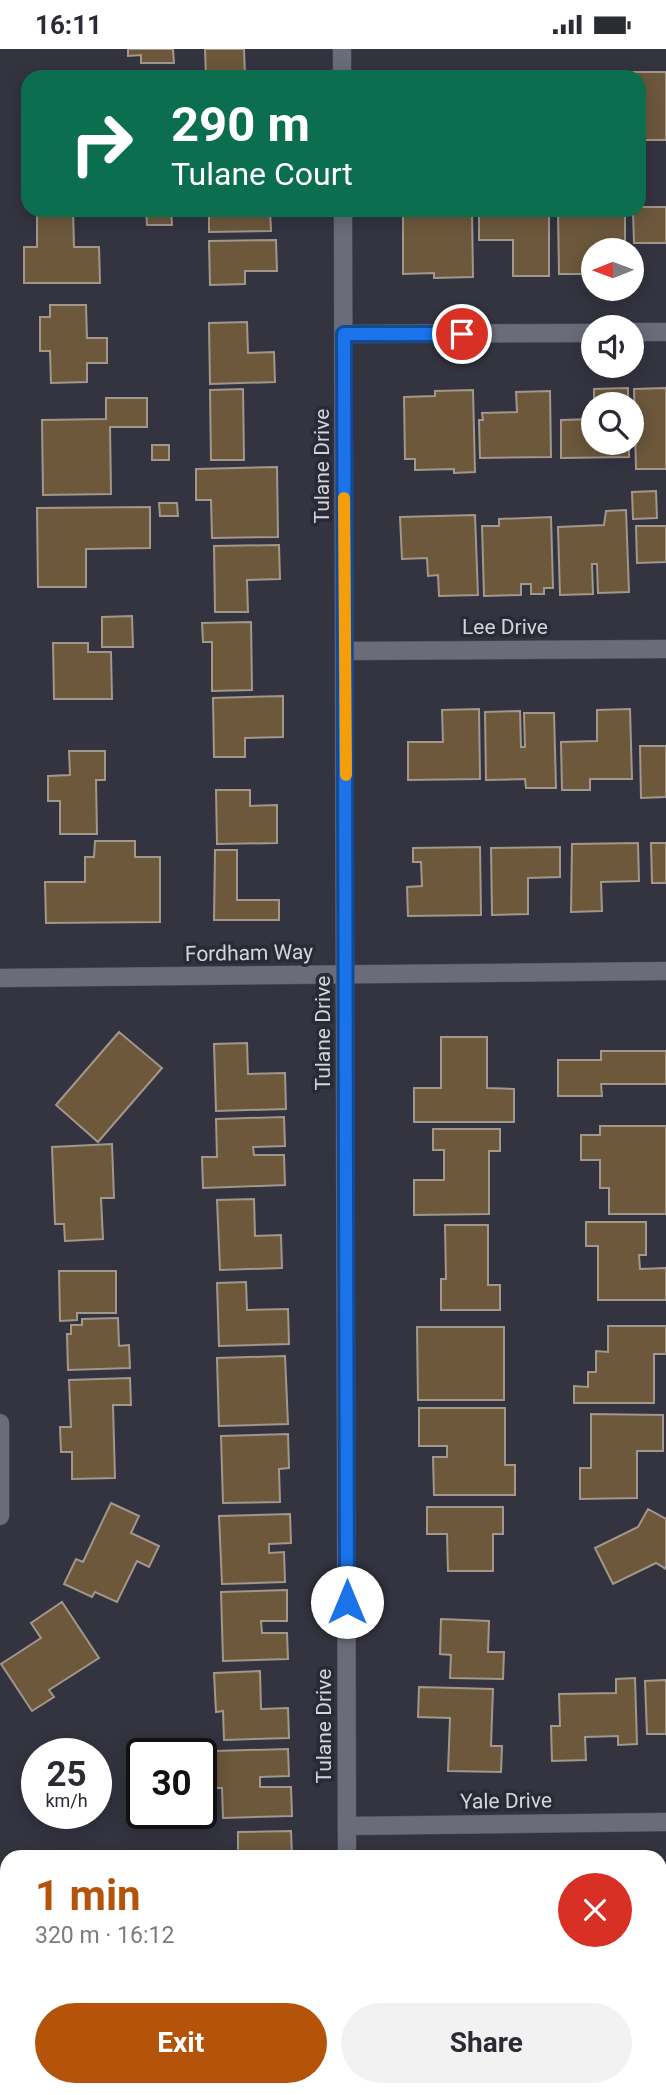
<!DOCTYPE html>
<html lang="en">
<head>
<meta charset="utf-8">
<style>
	:root { --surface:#fff; --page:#f2f2f3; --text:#2b2b33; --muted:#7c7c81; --accent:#b45309 }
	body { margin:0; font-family:Roboto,sans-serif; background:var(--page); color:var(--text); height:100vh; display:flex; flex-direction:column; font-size:26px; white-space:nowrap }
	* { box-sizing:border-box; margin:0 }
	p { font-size:23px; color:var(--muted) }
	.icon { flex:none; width:38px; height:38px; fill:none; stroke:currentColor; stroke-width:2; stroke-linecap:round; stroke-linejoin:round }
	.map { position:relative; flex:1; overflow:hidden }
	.side { position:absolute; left:0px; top:1801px; width:667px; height:247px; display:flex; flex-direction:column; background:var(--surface); border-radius:21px 21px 0 0; box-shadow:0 4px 18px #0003 }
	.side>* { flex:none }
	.guide { position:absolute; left:21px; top:21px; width:625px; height:147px; border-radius:21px; box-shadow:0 4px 18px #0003; background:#0b6e4f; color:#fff; overflow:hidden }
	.needle { width:46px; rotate:269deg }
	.buttons { position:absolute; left:581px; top:189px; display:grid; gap:14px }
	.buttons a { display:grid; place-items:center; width:63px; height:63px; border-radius:50%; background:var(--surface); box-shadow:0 4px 18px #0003; font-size:35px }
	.speed { position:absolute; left:21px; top:1689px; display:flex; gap:14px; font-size:35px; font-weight:700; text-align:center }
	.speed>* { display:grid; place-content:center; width:91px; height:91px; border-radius:50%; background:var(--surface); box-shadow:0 4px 18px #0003; line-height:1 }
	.speed small { font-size:18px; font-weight:400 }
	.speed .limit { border:4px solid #111; border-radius:10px; background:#fff; color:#111 }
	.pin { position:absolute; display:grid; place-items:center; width:60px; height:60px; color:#fff; margin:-30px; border:4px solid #fff; border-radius:50%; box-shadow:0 2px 7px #0007 }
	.me { position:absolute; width:77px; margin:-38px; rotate:0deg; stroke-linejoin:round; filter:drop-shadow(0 0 5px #0008) }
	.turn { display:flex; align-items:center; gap:24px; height:147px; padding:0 35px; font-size:32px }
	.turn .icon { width:91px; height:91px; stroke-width:2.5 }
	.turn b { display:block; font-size:49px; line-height:60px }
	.round { display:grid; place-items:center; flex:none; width:74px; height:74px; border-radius:37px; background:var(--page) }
	.summary { display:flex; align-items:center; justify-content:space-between; height:119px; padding:0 35px }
	h1 { font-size:42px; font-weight:700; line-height:52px; color:var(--accent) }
	.button { display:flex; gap:14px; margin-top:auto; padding:14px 35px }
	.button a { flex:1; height:80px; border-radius:42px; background:var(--accent); color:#fff; font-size:28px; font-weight:700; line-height:80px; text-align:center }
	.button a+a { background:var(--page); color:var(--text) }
	.status { display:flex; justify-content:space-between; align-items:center; height:49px; padding:0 35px; background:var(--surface); direction:ltr }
	.status svg { height:19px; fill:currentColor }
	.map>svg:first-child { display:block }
	.building { fill:#6d583c; stroke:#a1978a; stroke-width:2 }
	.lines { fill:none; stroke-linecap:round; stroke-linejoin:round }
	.minor-casing { stroke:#52525d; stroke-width:19 }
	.minor { stroke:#6b6c7a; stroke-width:18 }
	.route-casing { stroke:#114b97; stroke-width:18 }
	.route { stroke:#1a73e8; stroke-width:12 }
	.slow { stroke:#f59e0b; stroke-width:12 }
	.labels { text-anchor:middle; stroke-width:7; stroke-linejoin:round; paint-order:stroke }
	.street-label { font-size:21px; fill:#d4d4dc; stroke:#292a35 }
</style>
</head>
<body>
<div class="status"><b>16:11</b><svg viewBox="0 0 49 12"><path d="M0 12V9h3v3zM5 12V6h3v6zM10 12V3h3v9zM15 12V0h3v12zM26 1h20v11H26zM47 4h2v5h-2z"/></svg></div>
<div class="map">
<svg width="666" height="2046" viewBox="0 0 666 2046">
	<rect width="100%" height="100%" fill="#333440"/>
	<path class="building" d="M128,0H173L174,14H141V6L128,7Z
		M205,0H244L245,28H206Z
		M478,22H515V28H478Z
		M588,23H623V28H587Z
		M632,23H666V91H639V28H632Z
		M639,158H666V194H634L633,161H639Z
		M37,161H73L74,198H99L100,234H24V198H37Z
		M146,161H171L172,176H147Z
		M209,161H270L271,182L209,183Z
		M403,161H472L473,228L434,229V224L403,225Z
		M479,161H549V227H513V191H479Z
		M558,161H625V201H593V225H559Z
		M276,191L277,222H245V235L210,236L209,192Z
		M50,256H86L87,289H107V314H87V333L51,334L50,302H40V268H50Z
		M247,273L248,304L274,303L275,333L210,335L209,274Z
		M628,339V355H594V340Z
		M666,339V420H636L634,340Z
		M243,340L244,411H211L210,341Z
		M473,341L475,423L454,424V420L415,421V410H405L404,348L435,347V342Z
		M550,342L551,408L480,409L479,371H483L482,364L517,363L516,343Z
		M106,349H147V378H110L111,445L43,446L42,371L106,370Z
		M593,370V394H629V408L561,409V371Z
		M152,396H169V411H152Z
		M277,418L278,488L212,489L211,451H196V420Z
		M656,442L657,469L633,470L632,443Z
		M159,454H177L178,467H160Z
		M150,458V499L86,500V538H38L37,459Z
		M626,461L629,543L598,544L597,515H592L593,545L560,546L558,478L604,476L606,462Z
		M475,466L478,546L439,547L438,526L428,527L427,509L402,510L400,468Z
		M551,468L553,539H544V545H531V535H521V546L484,547L482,477H499V470Z
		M636,477H666V513L637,514Z
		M279,496L280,530L247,531L248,563H215L214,497Z
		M132,567L133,598H102V568Z
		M251,573L252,641L212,642V593H203L202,574Z
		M53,594H88V603H111L112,650H54Z
		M283,647V688L245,689V708H214L213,649Z
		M479,660L480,730L408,731V693H443L442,661Z
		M630,660L632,730H590V741H562L561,693L597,692V661Z
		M520,662L521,698H525L524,664H554L556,739H526L525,730L486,731L485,663Z
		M640,697H666V748L641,749Z
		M69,702H105V731H96L97,785H60V752H48V727L70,726Z
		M216,741H250V757L277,756V794L217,795Z
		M95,792H135V808H160V873L46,874L45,833H85V808H94Z
		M638,794L639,832L601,833L602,862L571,863L572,795Z
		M651,794H666V834H652Z
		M480,798L481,866L408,867L407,838L422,837L421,813H413V799Z
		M560,798V828L528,829V865L492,866L491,799Z
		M215,801H237V851H279V871H214Z
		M119,983L162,1019L98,1093L56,1056Z
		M441,988H487V1039L514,1040V1073H414V1039H441Z
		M247,994L248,1025L285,1024L286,1060L216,1062L214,995Z
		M601,1002H666V1035H601L602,1047H558V1011H601Z
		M284,1068L285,1097L253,1098L254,1106H284L285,1136L203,1139L202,1108H217L216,1070Z
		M600,1077H666V1165H609V1139H600V1111H581V1086H600Z
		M433,1080H500V1102H489V1165L414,1166V1131H444V1101H433Z
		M112,1095L114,1149H101L103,1190L65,1192L64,1175H55L52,1098Z
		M254,1150L255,1187L281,1186L282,1219L220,1221L217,1151Z
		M586,1173H646V1206H639L640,1220L666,1219V1251H598V1197H586Z
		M445,1176H488V1236H500V1261H441V1230H446Z
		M59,1222H116V1264H77V1271L60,1272Z
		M246,1233L247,1261L288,1260L289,1295L219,1297L217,1234Z
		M118,1269L119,1297L129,1296L130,1319L68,1321L67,1285H71V1276H82V1270Z
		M608,1277H666V1305H654V1354H574V1337L588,1338V1323H596V1302L608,1303Z
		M417,1278H504V1351H418Z
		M285,1307L288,1375L219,1377L217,1309Z
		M130,1329L131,1356H113L115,1429L72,1430V1403H61L60,1378H71L69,1331Z
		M419,1359H505V1416H515V1446H434L433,1408H447V1397H419Z
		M591,1365L663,1366V1402H637V1449L580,1450V1419H591Z
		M288,1385L289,1419L279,1420L280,1453L223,1454L221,1387Z
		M111,1454L139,1467L131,1484L159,1497L149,1518L137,1512L117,1553L95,1543L92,1548L64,1535L76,1510L83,1513Z
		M427,1458H503V1485H493V1522H448L447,1485H427Z
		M648,1460L666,1470V1520L656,1514L613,1535L595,1499L638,1478Z
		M290,1465L291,1494L269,1495V1504L284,1503L285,1533L222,1535L219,1467Z
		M287,1541V1572H261L262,1584H287L288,1610L223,1612L221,1543Z
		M62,1553L99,1609L49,1641L54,1648L32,1662L1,1615L41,1589L31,1574Z
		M441,1570L489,1572L488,1603H504L503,1630L450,1629L451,1606L440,1605Z
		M260,1622L261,1660L288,1659L289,1689L224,1691L223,1662L216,1663L214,1624Z
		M635,1629L637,1695L618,1696V1687L585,1688L586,1711L552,1712L551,1677H560L559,1645L616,1644V1630Z
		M666,1631V1685H647L645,1632Z
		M419,1638L493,1640L491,1697H502L501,1723L448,1722L450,1669L418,1668Z
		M288,1700L289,1727L260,1728V1738H291L292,1767L223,1769L222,1739H215L214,1702Z
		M291,1782L292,1808H238V1783Z
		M660,1861H666V1904H660Z
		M660,1976H666V2019H660Z
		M22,2040H98L100,2046H25Z
		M241,2040H293V2046H241Z"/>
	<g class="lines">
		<g class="minor-casing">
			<path id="minor" d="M342,0V28
				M343,161L347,1808
				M632,283H666
				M344,285L593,284
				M345,602L666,600
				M0,929L666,922
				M0,1374V1467
				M347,1777L666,1773
				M353,2040V2046"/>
		</g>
		<use href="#minor" class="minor"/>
	</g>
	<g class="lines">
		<g class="route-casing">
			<path id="route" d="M347,1553L344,285H462"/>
		</g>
		<use href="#route" class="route"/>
		<path class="slow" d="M344,449L346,726"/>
	</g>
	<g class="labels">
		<g class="street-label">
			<text transform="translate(322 417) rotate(-90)" y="7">Tulane Drive</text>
			<text x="505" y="585">Lee Drive</text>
			<text transform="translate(249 904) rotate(-1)" y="7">Fordham Way</text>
			<text transform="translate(323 984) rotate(-90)" y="7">Tulane Drive</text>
			<text transform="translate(324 1677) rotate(-90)" y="7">Tulane Drive</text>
			<text transform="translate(506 1752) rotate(-1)" y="7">Yale Drive</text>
		</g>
	</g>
</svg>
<div class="buttons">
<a><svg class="needle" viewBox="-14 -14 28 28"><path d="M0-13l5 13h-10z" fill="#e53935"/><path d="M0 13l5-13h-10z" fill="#7c7c81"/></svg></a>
<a><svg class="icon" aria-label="sound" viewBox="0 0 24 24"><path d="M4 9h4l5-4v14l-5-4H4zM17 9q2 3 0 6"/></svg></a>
<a><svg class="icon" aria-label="search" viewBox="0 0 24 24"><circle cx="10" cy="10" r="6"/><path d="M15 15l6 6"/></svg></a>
</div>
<div class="speed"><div>25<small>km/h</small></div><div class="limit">30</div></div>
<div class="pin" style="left:462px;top:285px;background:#d93025"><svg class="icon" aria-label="arrive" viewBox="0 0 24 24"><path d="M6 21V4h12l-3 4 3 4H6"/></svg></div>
<svg class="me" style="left:347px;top:1553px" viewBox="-20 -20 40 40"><circle r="19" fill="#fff"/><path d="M0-13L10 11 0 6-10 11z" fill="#1a73e8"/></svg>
<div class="guide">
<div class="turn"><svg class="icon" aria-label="right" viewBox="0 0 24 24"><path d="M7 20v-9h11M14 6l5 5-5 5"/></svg><div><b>290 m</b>Tulane Court</div></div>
</div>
<section class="side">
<div class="summary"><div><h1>1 min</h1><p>320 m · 16:12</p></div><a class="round" style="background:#d93025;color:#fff"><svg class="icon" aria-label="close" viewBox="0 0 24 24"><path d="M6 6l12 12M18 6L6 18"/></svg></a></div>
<div class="button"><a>Exit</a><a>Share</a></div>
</section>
</div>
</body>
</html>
